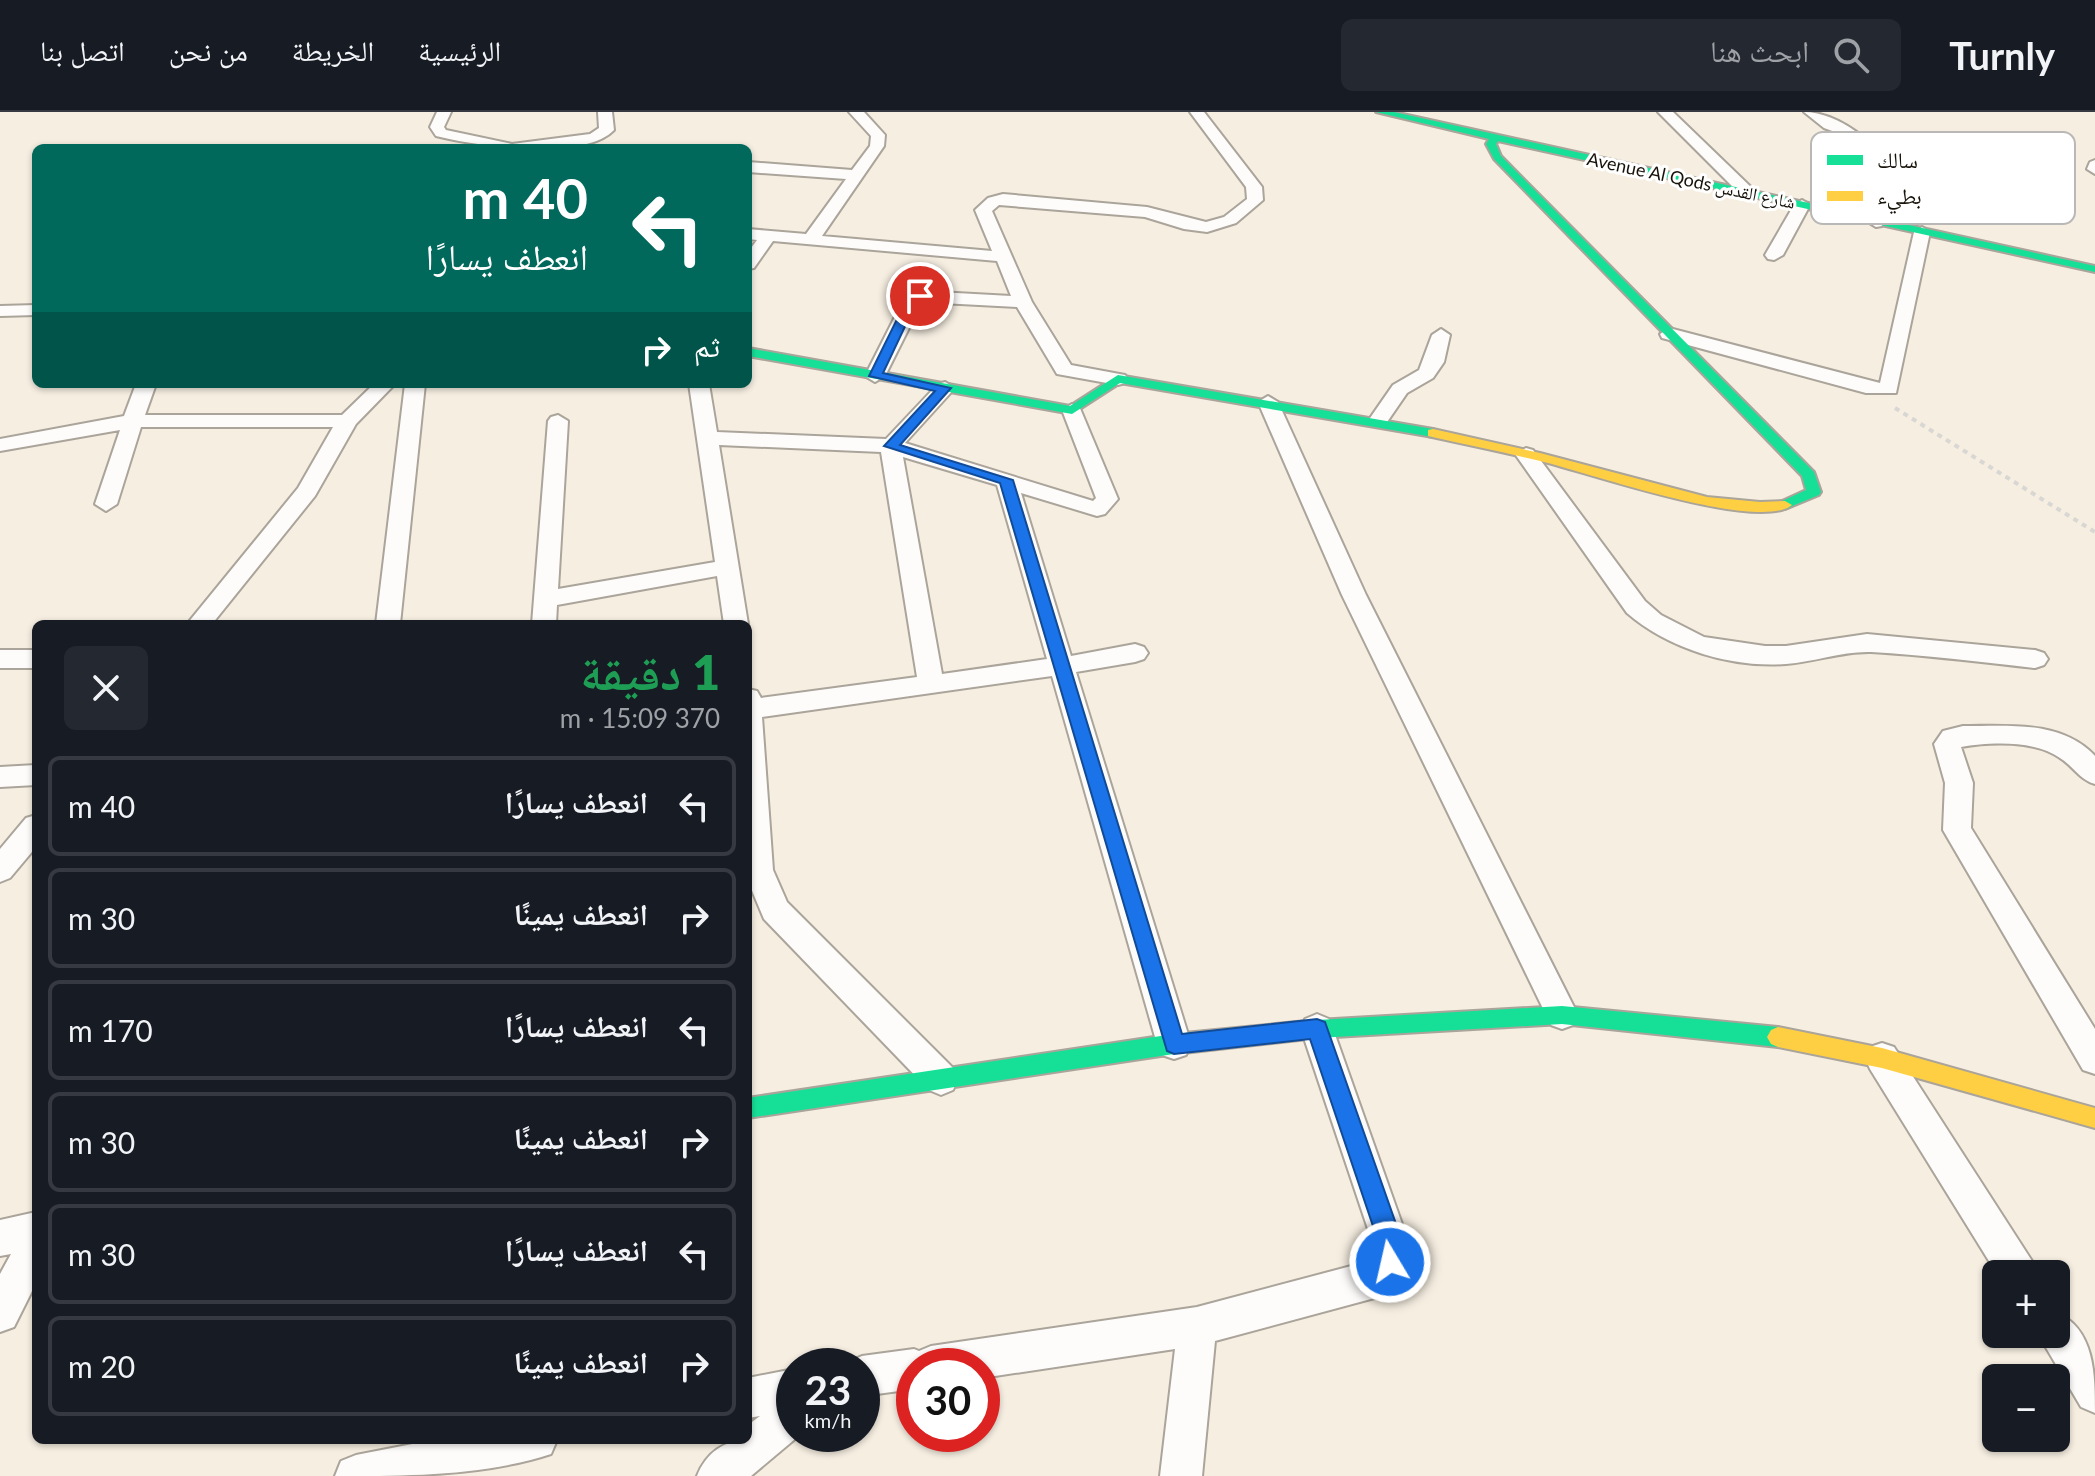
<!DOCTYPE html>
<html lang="ar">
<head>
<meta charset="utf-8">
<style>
	:root { --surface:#171b24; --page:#242831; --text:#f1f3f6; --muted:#9ea1a6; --line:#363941 }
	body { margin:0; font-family:Lato,"Noto Naskh Arabic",sans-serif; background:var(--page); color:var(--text); direction:rtl; height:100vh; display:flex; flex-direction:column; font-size:30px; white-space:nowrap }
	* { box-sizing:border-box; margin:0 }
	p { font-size:26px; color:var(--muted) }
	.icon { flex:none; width:44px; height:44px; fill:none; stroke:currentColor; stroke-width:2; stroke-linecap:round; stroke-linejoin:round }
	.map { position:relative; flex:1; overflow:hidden; direction:ltr }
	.drawer { position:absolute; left:32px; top:508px; width:720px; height:824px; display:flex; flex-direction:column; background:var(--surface); border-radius:12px; box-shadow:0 2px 6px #0004; direction:rtl }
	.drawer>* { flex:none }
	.hud { position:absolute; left:32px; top:32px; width:720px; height:244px; border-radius:12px; box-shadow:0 2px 6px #0004; direction:rtl; background:#00695c; color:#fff; overflow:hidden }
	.fabs { position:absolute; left:1982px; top:1148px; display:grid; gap:16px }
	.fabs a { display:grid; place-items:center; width:88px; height:88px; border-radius:12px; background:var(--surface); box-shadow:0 2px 6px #0004; font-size:40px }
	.speed { position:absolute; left:776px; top:1236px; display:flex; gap:16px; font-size:40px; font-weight:700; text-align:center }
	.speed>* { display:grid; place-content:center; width:104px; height:104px; border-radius:50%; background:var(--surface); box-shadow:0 2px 6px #0004; line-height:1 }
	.speed small { font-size:20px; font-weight:400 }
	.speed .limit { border:12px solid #d22; background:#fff; color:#111 }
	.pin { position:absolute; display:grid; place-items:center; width:68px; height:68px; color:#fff; margin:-34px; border:4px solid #fff; border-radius:50%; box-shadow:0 2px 8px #0007 }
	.me { position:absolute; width:88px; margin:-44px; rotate:351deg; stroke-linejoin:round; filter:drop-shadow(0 0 6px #0008) }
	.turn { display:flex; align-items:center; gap:28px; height:168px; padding:0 32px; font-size:36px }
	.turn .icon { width:104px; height:104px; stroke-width:2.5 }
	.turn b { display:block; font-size:56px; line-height:68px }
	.then { display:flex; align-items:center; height:76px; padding:0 32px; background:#0003; gap:16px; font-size:30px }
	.round { display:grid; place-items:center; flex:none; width:84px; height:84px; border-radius:12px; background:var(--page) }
	.summary { display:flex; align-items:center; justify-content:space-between; height:136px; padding:0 32px }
	h1 { font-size:48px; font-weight:800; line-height:60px; color:#1e9e55 }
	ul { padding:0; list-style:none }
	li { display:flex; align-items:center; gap:24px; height:100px; margin:0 16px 12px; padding:0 16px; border:4px solid var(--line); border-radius:12px }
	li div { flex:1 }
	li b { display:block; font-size:30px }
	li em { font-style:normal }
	header { display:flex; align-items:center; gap:48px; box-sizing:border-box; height:112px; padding:0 40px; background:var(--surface); border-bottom:2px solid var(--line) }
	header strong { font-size:38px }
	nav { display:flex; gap:44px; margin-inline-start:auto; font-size:28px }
	.search { width:560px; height:72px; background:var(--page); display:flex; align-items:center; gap:20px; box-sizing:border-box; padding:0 28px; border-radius:12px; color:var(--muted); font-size:30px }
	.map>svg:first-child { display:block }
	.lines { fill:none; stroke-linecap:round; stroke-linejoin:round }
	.street-casing { stroke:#aaa49a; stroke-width:4 }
	.fast-casing { stroke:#aaa49a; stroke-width:4 }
	.slow-casing { stroke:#aaa49a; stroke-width:4 }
	.path { stroke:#d9d7d3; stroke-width:4; stroke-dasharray:5 5; stroke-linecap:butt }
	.street { fill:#fefcfa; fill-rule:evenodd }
	.fast { fill:#16e098; fill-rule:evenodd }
	.slow { fill:#ffcf43; fill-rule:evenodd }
	.route { fill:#1a73e8; stroke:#114b97; stroke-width:2 }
	.labels { text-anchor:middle; stroke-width:6; stroke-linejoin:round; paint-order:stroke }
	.far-street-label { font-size:18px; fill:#17130a; stroke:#fff }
	.key { fill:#fff; stroke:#b9b8b6; stroke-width:2 }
	.key-label { font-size:22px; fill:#17130a }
</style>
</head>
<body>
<header>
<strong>Turnly</strong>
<div class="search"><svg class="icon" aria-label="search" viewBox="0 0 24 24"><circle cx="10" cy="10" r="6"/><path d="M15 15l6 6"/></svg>ابحث هنا</div>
<nav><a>الرئيسية</a><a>الخريطة</a><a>من نحن</a><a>اتصل بنا</a></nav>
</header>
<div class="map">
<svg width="2095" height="1364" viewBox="0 0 2095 1364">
	<rect width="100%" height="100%" fill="#f6eee1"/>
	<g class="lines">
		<g class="street-casing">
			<path id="street" d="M437,0H451L444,15L446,18L512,32L590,22L599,16L598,0H612L614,18C583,50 476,34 436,24L430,15Z
				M849,0H864L885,23L884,34L822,124L992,139L975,98L988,86L1003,82L1147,95L1206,110L1224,105L1247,87L1246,75L1190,0H1204L1262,75L1263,88L1236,111L1207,120L1184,117L1145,105L999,93L992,99L1032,190L1071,253L1125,263L1128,267L1125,271L1118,273L1057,262L1017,195L922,190L885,264L875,270L865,264L906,183L920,179L1011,184L997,149L773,129L754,156L748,157V140L757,128L748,127V117L806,122L846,67L748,60V50L852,58L870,34L871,24Z
				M1658,0H1673L1755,79V85H1743Z
				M1804,0C1839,0 1876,32 1898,59L1882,114L1876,115L1868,110L1882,60L1849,25L1824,16Z
				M2095,48V62L2087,57L2090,50Z
				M1802,88L1810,93L1783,143L1774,148L1768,147L1765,143L1794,93Z
				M1922,115L1930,120L1896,281H1866L1662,226L1660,222L1669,216L1880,271L1914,120Z
				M36,193V203L0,204V194Z
				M1441,217L1450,223L1444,250L1433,266L1407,281L1385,313H1371L1368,309L1393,273L1419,258L1432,223Z
				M945,270L955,276L905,331L1093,389L1096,386L1062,298L1072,292L1079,294L1118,387L1105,402L1097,404L1021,381L1071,544L1135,532L1144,535L1148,541L1144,547L1135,550L1076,560L1191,932L1186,943L1174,947L1162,943L1157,932L1052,564L762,605L773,758L787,790L953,956L958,967L953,978L941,983L929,978L764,807L748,769V577L757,579L761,586L917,565L881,340L719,333L748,512H724L717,464L557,493L556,512H532L548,309L551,305L558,303L568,309L558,477L715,450L689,272H709L717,320L886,327L938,272ZM903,345L997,373L1047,547L942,562Z
				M136,272H156L145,303H342L374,272H395L356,312L315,384L212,512H187L298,376L333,315H141L117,392L106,399L95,392L120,318L0,339V327L124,304Z
				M405,272H425L400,512H376Z
				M1268,284L1278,290L1366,483L1573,893L1578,903L1573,913L1562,917L1551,913L1342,483L1258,290Z
				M1526,336L1533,338L1645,489L1661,503L1704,525L1765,534H1786L1867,522L2035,538L2044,541L2048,547L2044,553L2035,556C1980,550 1925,543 1871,540C1843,539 1814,550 1786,552C1731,556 1669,537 1627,501L1515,342Z
				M0,538H36V556H0Z
				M1963,614C2008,614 2061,608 2095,644V672C2080,668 2073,654 2060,646C2035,628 1990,630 1961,635L1973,671L1971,716L2095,917V962L2083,958L1943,718L1945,671L1934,632L1943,619Z
				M36,653V673L0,675V655Z
				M36,703V735L10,766L0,770V737L26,706Z
				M1317,902L1329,907L1333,917L1408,1129L1409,1150L1395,1178L1382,1184L1215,1229L1202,1364H1160L1175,1237L982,1266V1254H914V1277L862,1284V1254H846L848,1250L862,1244L914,1237L919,1239L931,1234L1197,1195L1370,1149L1372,1129L1301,917L1305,907Z
				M1882,931L1894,935L2032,1149L2038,1162H1997L1870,957L1865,946L1870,935Z
				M36,1100V1171L14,1215L0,1220V1162L11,1142L0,1144V1108Z
				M2056,1200C2095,1217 2095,1263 2095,1301L2081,1295L2038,1222H2056Z
				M794,1257V1322H801L751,1364H697C706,1341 724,1328 748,1328V1313L760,1304L748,1306V1266Z
				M433,1328H557L551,1342C484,1364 407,1364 335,1364L341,1349L356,1343Z"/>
		</g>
		<g class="fast-casing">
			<path id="fast" d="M1376,0H1394L2095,154V160L1498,29L1496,32L1501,44L1814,360L1821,380L1819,383L1785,397L1780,396V390L1806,378L1802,364L1494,47L1486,32L1489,27Z
				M748,236L1070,294L1118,263L1433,317L1440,321L1433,325L1120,271L1072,302L748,244Z
				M1562,894L1778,915L1785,918L1789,925L1785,932L1778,935L1562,912L1317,926L1174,942L748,1006V986L1174,922L1317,908Z"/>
		</g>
		<g class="slow-casing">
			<path id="slow" d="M1433,317L1540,341L1707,385L1760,390L1785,389L1792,393C1760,420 1591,362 1548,351C1508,341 1468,333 1428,324V318Z
				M1778,915L1882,936L2095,996V1016L1882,956L1778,935L1771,932L1767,925L1771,918Z"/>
		</g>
		<path class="path" d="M1895,296L2095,420"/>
		<use href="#street" class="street"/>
		<use href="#fast" class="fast"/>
		<use href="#slow" class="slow"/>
	</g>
	<path class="route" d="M920,181L926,184L917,189L883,261L951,276L900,333L1013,368L1182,922L1317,907L1325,910L1402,1129V1150L1399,1159L1390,1162L1381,1159L1378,1150V1129L1310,927L1174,942L1167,939L1000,371L884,334L935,279L869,264L907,187Z"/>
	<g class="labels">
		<g class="far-street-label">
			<text transform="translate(1691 69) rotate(12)" y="6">Avenue Al Qods شارع القدس</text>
		</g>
	</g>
	<rect x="1811" y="20" width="264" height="92" rx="12" class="key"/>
	<rect x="1827" y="43" width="36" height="10" fill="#16e098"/>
	<rect x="1827" y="79" width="36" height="10" fill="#ffcf43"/>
	<g class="key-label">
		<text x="1877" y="56">سالك</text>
		<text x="1877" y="92">بطيء</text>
	</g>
</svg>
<div class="fabs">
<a>+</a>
<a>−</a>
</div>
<div class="speed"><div>23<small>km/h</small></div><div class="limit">30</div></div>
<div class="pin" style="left:920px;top:184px;background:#d93025"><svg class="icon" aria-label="arrive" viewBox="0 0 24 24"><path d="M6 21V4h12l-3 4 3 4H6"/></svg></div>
<svg class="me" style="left:1390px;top:1150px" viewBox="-20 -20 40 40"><circle r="17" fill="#1a73e8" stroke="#fff" stroke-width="3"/><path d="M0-11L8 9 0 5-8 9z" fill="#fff"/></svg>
<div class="hud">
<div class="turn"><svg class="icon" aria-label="left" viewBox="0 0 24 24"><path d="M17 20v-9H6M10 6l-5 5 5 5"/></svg><div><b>40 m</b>انعطف يسارًا</div></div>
<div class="then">ثم<svg class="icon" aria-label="right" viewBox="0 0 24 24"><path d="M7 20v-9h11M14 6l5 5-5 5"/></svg></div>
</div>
<section class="drawer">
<div class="summary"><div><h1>1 دقيقة</h1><p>370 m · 15:09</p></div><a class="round"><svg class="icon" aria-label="close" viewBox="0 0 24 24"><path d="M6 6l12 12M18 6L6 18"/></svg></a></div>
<ul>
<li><svg class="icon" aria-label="left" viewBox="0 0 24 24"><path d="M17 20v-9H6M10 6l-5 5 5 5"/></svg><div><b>انعطف يسارًا</b></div><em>40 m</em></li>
<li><svg class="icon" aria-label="right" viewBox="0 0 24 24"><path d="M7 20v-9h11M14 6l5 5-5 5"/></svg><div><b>انعطف يمينًا</b></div><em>30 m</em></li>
<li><svg class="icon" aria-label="left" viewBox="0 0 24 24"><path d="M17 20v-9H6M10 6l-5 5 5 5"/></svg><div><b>انعطف يسارًا</b></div><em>170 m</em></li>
<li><svg class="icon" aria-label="right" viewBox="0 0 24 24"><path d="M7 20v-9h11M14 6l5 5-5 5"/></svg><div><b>انعطف يمينًا</b></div><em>30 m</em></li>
<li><svg class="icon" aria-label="left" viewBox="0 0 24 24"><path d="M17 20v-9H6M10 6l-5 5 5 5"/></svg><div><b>انعطف يسارًا</b></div><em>30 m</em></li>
<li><svg class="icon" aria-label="right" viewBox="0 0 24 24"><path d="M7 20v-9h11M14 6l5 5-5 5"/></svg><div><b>انعطف يمينًا</b></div><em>20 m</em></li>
</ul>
</section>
</div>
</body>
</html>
